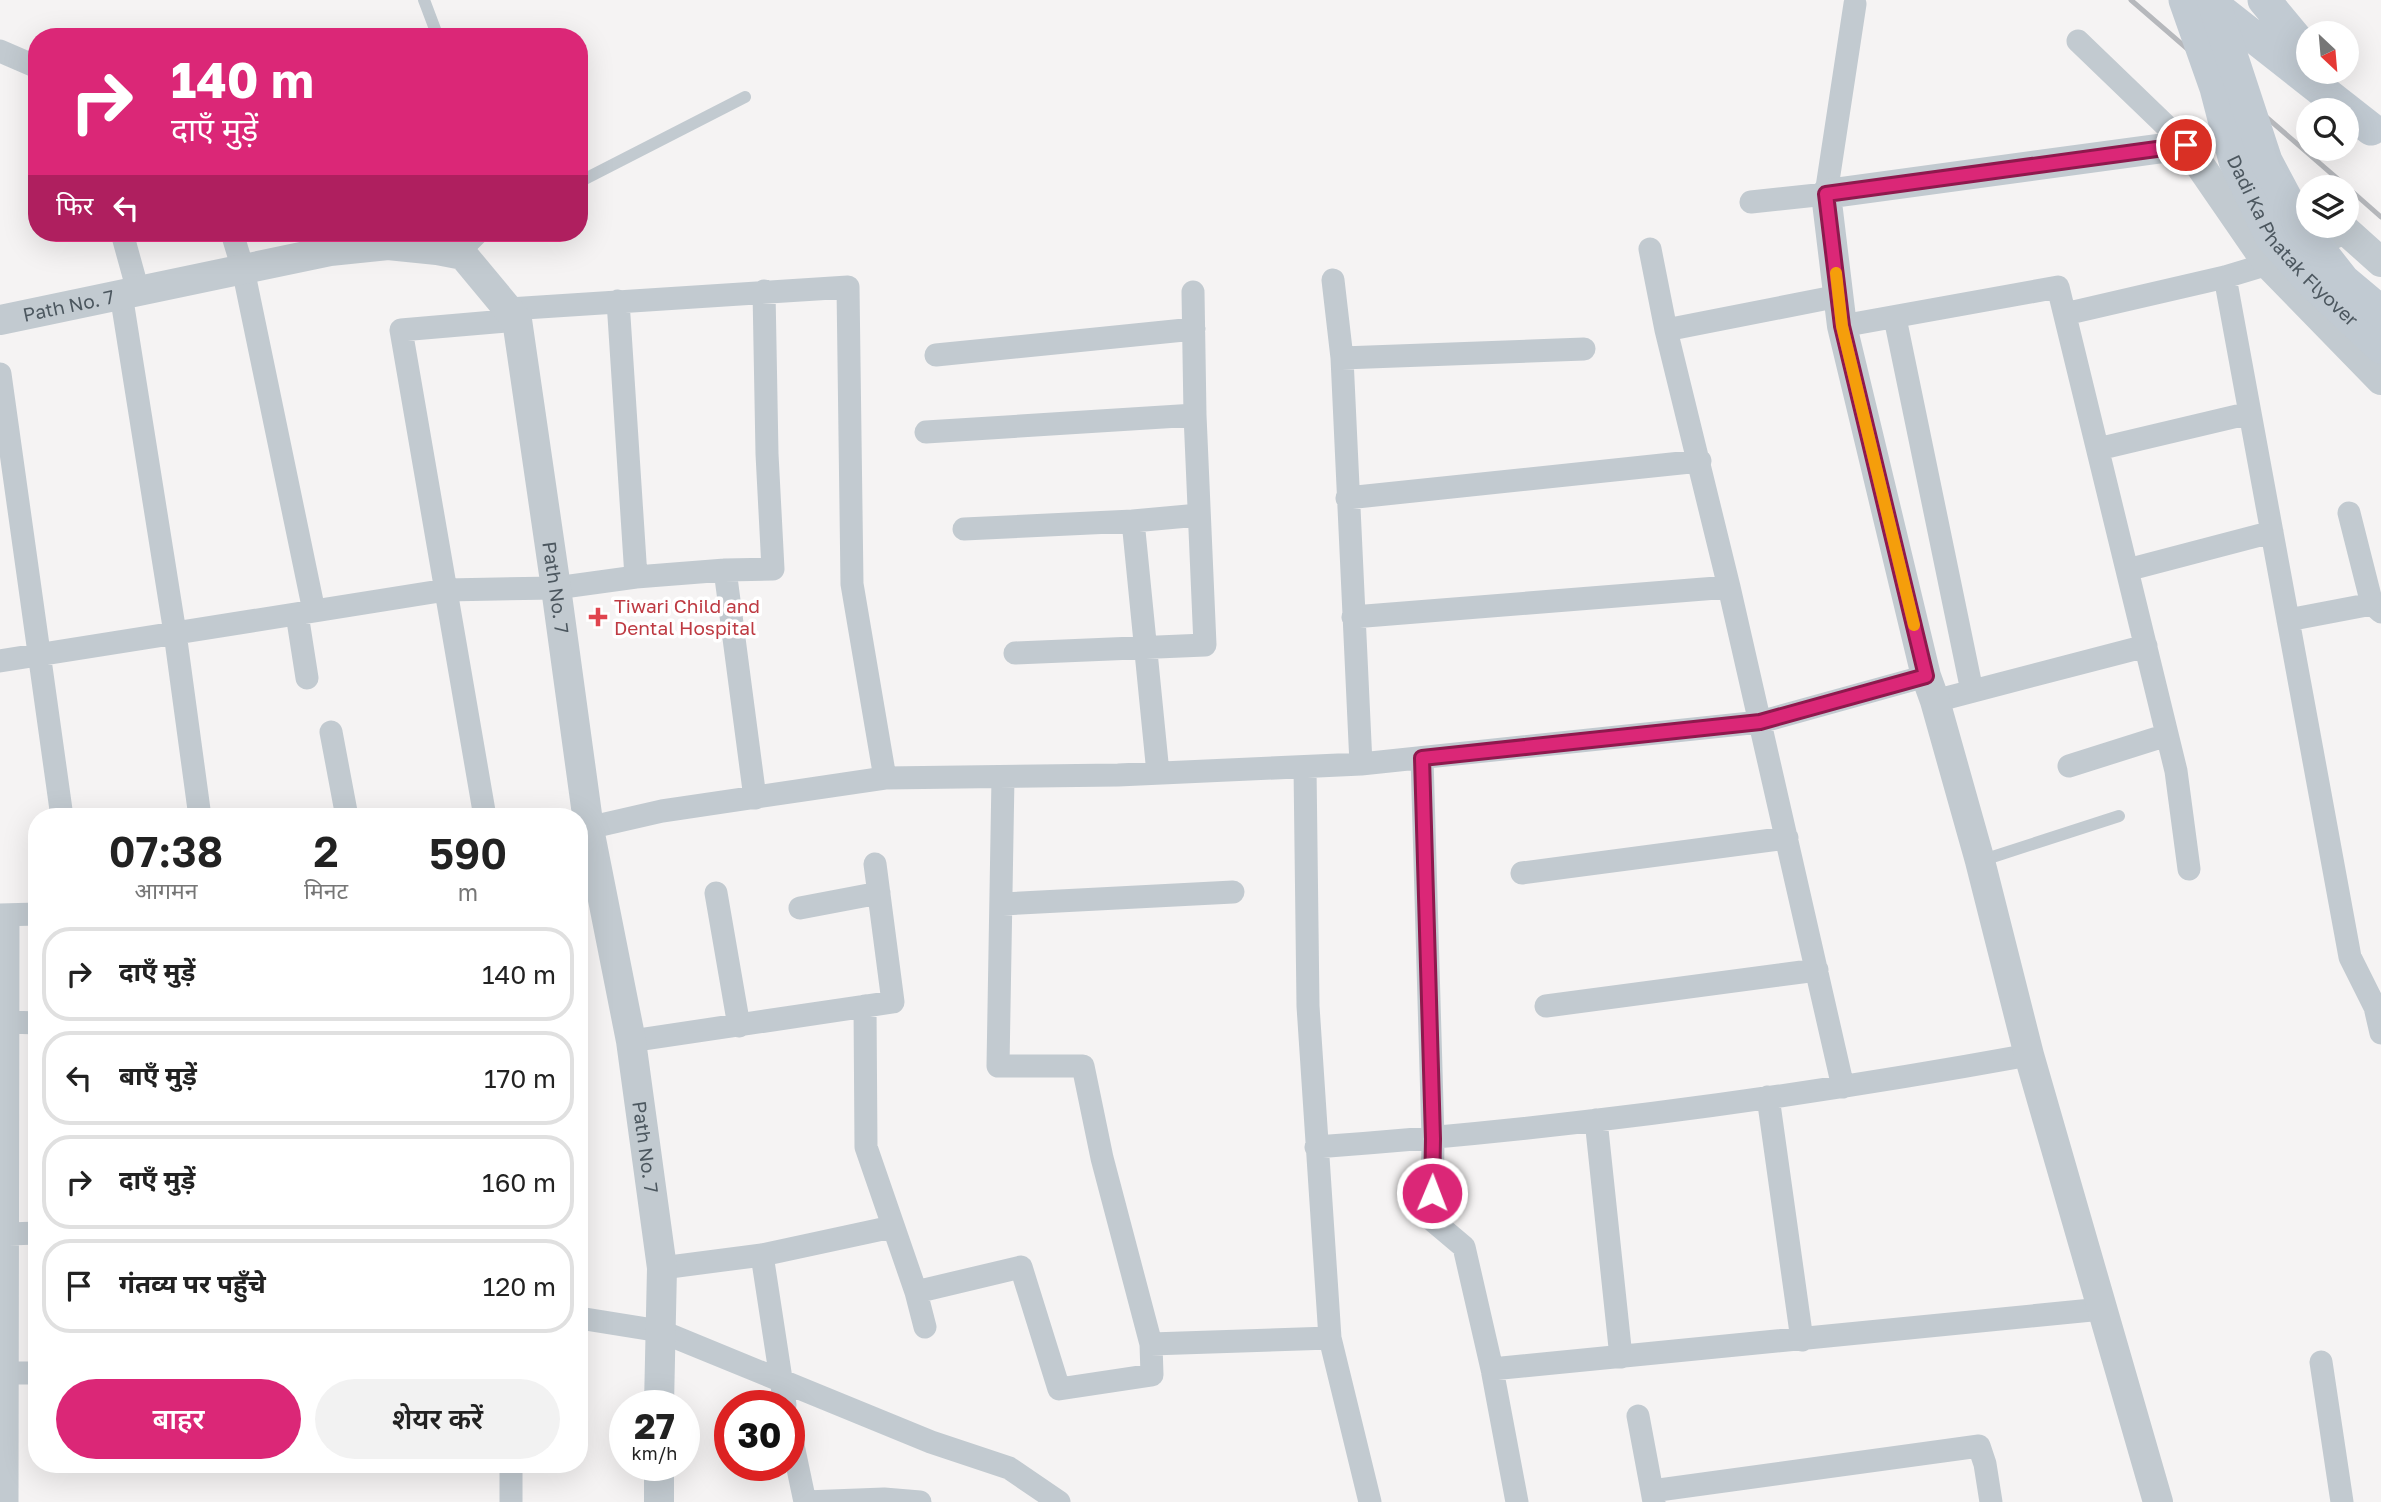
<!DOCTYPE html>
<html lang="hi">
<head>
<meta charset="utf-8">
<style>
	:root { --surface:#fff; --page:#f2f2f2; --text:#222; --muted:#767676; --line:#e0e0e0; --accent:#db2777 }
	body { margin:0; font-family:"Golos Text","Noto Sans Devanagari",sans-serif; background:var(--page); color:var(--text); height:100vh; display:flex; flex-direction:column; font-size:26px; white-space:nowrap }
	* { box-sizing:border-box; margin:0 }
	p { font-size:23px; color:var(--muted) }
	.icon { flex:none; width:38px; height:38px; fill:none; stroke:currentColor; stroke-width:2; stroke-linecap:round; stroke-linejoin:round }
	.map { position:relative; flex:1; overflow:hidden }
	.side { position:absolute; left:28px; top:808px; width:560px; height:665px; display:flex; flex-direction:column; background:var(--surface); border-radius:28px; box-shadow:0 7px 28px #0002 }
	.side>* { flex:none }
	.top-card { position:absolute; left:28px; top:28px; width:560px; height:214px; border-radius:28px; box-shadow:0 7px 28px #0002; background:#db2777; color:#fff; overflow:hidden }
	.needle { width:46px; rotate:154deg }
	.tools { position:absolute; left:2296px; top:21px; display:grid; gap:14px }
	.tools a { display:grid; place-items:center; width:63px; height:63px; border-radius:50%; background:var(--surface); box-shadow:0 7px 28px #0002; font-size:35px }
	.speed { position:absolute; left:609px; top:1390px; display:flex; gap:14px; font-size:35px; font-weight:700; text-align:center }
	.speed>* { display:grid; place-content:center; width:91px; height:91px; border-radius:50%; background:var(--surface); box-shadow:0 7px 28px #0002; line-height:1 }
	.speed small { font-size:18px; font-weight:400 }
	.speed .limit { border:10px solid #d22; background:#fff; color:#111 }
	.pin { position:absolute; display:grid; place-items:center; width:60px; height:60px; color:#fff; margin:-30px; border:4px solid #fff; border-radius:50%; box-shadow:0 2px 7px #0007 }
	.me { position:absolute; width:77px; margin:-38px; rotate:1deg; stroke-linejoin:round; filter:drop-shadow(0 0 5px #0008) }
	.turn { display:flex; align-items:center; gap:24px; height:147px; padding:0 28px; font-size:32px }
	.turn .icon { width:91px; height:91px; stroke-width:2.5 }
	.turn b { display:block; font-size:49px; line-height:60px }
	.then { display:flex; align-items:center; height:66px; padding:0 28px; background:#0003; gap:14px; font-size:26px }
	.eta { display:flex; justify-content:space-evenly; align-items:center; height:119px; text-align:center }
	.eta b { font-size:42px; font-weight:600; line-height:49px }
	.button { display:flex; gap:14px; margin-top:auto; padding:14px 28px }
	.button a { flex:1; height:80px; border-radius:42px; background:var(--accent); color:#fff; font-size:28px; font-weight:600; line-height:80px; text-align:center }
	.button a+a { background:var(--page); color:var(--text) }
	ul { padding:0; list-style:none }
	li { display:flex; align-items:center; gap:21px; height:94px; margin:0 14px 10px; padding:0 14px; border:4px solid var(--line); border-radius:28px }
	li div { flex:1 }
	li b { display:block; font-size:26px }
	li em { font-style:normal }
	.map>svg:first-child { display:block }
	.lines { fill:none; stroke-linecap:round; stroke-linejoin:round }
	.service { stroke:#c2cad0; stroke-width:12 }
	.minor { stroke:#c2cad0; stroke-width:23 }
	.tertiary { stroke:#c2cad0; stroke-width:30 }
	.secondary { stroke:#c1cad2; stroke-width:33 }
	.rail { stroke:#b6b8bc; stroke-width:5 }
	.secondary-bridge { stroke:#c1cad2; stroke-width:33 }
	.route-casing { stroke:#8e194d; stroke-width:18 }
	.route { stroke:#db2777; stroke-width:12 }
	.slow { stroke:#f59e0b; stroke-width:12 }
	.health-dot { fill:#e0444e; stroke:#fff; stroke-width:2.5 }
	.labels { text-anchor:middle; stroke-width:7; stroke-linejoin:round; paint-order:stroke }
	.street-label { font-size:19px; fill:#4c575f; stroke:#fff }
	.health-label { font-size:19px; fill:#be3a42; stroke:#fff; text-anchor:start }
</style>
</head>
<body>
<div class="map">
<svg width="2381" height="1502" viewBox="0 0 2381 1502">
	<rect width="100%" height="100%" fill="#f5f3f3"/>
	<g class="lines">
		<path class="service" d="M424,0L438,37
			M579,182L745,97
			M463,255L485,233
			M1980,861L2119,816"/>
		<path class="minor" d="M2078,41L2186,145
			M0,51L37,67
			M1751,202L1826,194L1855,4
			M122,233L138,291
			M232,233L243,269L314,611
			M1650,249L1666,330L1729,587L1843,1087
			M2225,277L2350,957L2375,1007L2381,1033
			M1333,280L1342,358
			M121,294L175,633L200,817
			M618,301L636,577
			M509,309L848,287L852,584L885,778
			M2065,314L2225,277L2268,264
			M1895,318L1972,691
			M1842,326L2058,287L2176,771L2189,869
			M1666,330L1839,296
			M936,355L1194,329
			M0,374L62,817
			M926,432L1195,415
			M2098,449L2250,413
			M1347,498L1700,461
			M2349,513L2372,604L2381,612
			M1133,521L1158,773
			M964,529L1133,521L1199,515
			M725,570L755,798
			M2127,570L2272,532
			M297,614L307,678
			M1353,617L1729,587
			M2288,620L2372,604
			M1015,653L1205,645L1195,415L1193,292
			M0,661L446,590L556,588L636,577L725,570L773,569L767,454L764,291
			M1935,701L2146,646
			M331,732L347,817
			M1422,758L1433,1139L1432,1220L1464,1247L1492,1369L1517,1502
			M1361,764L1342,358L1584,349
			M2069,766L2167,735
			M1305,767L1308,1006L1330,1338L1370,1502
			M485,817L401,330L517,320
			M579,830L662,811L885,778L1118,775L1361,764L1760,722L1926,676
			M1522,873L1787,838
			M716,893L739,1026
			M1003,904L1233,892
			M800,908L879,893
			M0,915L37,914
			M865,1006L866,1147L916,1292
			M1546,1006L1817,970
			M9,1022L37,1023
			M631,1041L893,1002L875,864
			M1768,1097L1802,1340
			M1596,1120L1621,1357
			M1316,1147C1555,1130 1793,1098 2029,1055
			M9,1234L37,1233
			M762,1255L785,1405
			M662,1268L762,1255L892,1227
			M579,1318L660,1331L931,1442L1009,1468L1059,1502
			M925,1327L916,1292L1021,1267L1059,1389L1152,1375L1151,1344L1102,1158L1083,1066H998L1003,777
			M1151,1344L1330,1338
			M2321,1362L2342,1502
			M1492,1369L2102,1309
			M9,1373H37
			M1638,1416L1652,1491
			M789,1426L805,1502
			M7,1502L8,915
			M511,1502V1465
			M805,1502L884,1499L920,1502
			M1654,1502L1652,1491L1979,1446L1985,1464L1991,1502"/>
		<g class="tertiary">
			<path d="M2294,252L2344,229L2381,262"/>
			<path id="s1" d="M0,320L330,251L388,245L437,250L463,255L517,320L556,588L589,829L631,1041L662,1268L659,1405"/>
			<path d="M659,1502V1465"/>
			<path d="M2158,1502L2029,1055L1980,861L1935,701L1926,676L1842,326L1826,194L2186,145L2268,264L2381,380"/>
		</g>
		<path class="secondary" d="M2207,0L2371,129
			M2264,0L2308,53"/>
		<path class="rail" d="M2131,0L2347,187
			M2347,187L2381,217"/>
		<g class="secondary-bridge">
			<path id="s2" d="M2185,0L2216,88L2235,161L2272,238L2310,280L2381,347"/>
			<path d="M2213,0L2266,161L2300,225L2343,280L2381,312"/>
		</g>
	</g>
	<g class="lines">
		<g class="route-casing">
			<path id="route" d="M1432,1193L1433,1139L1422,758L1760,722L1926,676L1842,326L1826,194L2186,145"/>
		</g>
		<use href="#route" class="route"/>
		<path class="slow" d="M1836,273L1842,326L1914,625"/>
	</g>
	<path class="health-dot" d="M594.5 606.5h7v7h7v7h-7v7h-7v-7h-7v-7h7z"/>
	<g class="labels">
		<g class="street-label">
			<text dy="7" stroke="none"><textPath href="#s2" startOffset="268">Dadi Ka Phatak Flyover</textPath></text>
			<text dy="7" stroke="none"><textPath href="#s1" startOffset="70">Path No. 7</textPath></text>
			<text dy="7" stroke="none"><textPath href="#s1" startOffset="826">Path No. 7</textPath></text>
			<text dy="7" stroke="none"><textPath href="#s1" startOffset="1393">Path No. 7</textPath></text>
		</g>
		<g class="health-label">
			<text x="614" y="613">Tiwari Child and<tspan x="614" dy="22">Dental Hospital</tspan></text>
		</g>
	</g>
</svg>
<div class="tools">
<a><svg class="needle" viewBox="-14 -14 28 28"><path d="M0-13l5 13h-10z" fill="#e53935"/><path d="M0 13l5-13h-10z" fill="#767676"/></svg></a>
<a><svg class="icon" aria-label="search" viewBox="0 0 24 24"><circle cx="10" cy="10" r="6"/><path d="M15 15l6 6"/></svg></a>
<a><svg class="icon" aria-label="layers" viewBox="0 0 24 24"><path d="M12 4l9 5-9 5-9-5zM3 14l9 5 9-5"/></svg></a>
</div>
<div class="speed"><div>27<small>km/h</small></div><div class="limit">30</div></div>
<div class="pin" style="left:2186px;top:145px;background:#d93025"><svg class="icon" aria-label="arrive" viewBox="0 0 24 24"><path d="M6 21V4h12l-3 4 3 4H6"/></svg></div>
<svg class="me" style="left:1432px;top:1193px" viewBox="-20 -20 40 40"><circle r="17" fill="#db2777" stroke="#fff" stroke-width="3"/><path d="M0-11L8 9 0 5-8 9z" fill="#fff"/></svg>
<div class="top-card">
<div class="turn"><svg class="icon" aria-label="right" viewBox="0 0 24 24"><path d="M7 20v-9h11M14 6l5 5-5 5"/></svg><div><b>140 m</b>दाएँ मुड़ें</div></div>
<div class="then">फिर<svg class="icon" aria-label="left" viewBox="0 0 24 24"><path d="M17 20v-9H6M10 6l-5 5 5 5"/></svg></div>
</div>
<section class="side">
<div class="eta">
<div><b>07:38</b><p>आगमन</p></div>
<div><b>2</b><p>मिनट</p></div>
<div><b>590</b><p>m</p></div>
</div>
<ul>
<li><svg class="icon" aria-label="right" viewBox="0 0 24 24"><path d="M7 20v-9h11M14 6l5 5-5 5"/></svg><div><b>दाएँ मुड़ें</b></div><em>140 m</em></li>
<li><svg class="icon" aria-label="left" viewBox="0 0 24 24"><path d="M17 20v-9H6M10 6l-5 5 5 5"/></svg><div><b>बाएँ मुड़ें</b></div><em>170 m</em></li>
<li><svg class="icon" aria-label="right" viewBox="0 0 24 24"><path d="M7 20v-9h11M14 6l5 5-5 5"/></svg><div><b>दाएँ मुड़ें</b></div><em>160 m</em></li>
<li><svg class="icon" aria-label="arrive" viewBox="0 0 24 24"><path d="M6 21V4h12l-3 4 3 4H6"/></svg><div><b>गंतव्य पर पहुँचे</b></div><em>120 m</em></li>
</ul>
<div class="button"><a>बाहर</a><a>शेयर करें</a></div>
</section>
</div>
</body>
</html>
